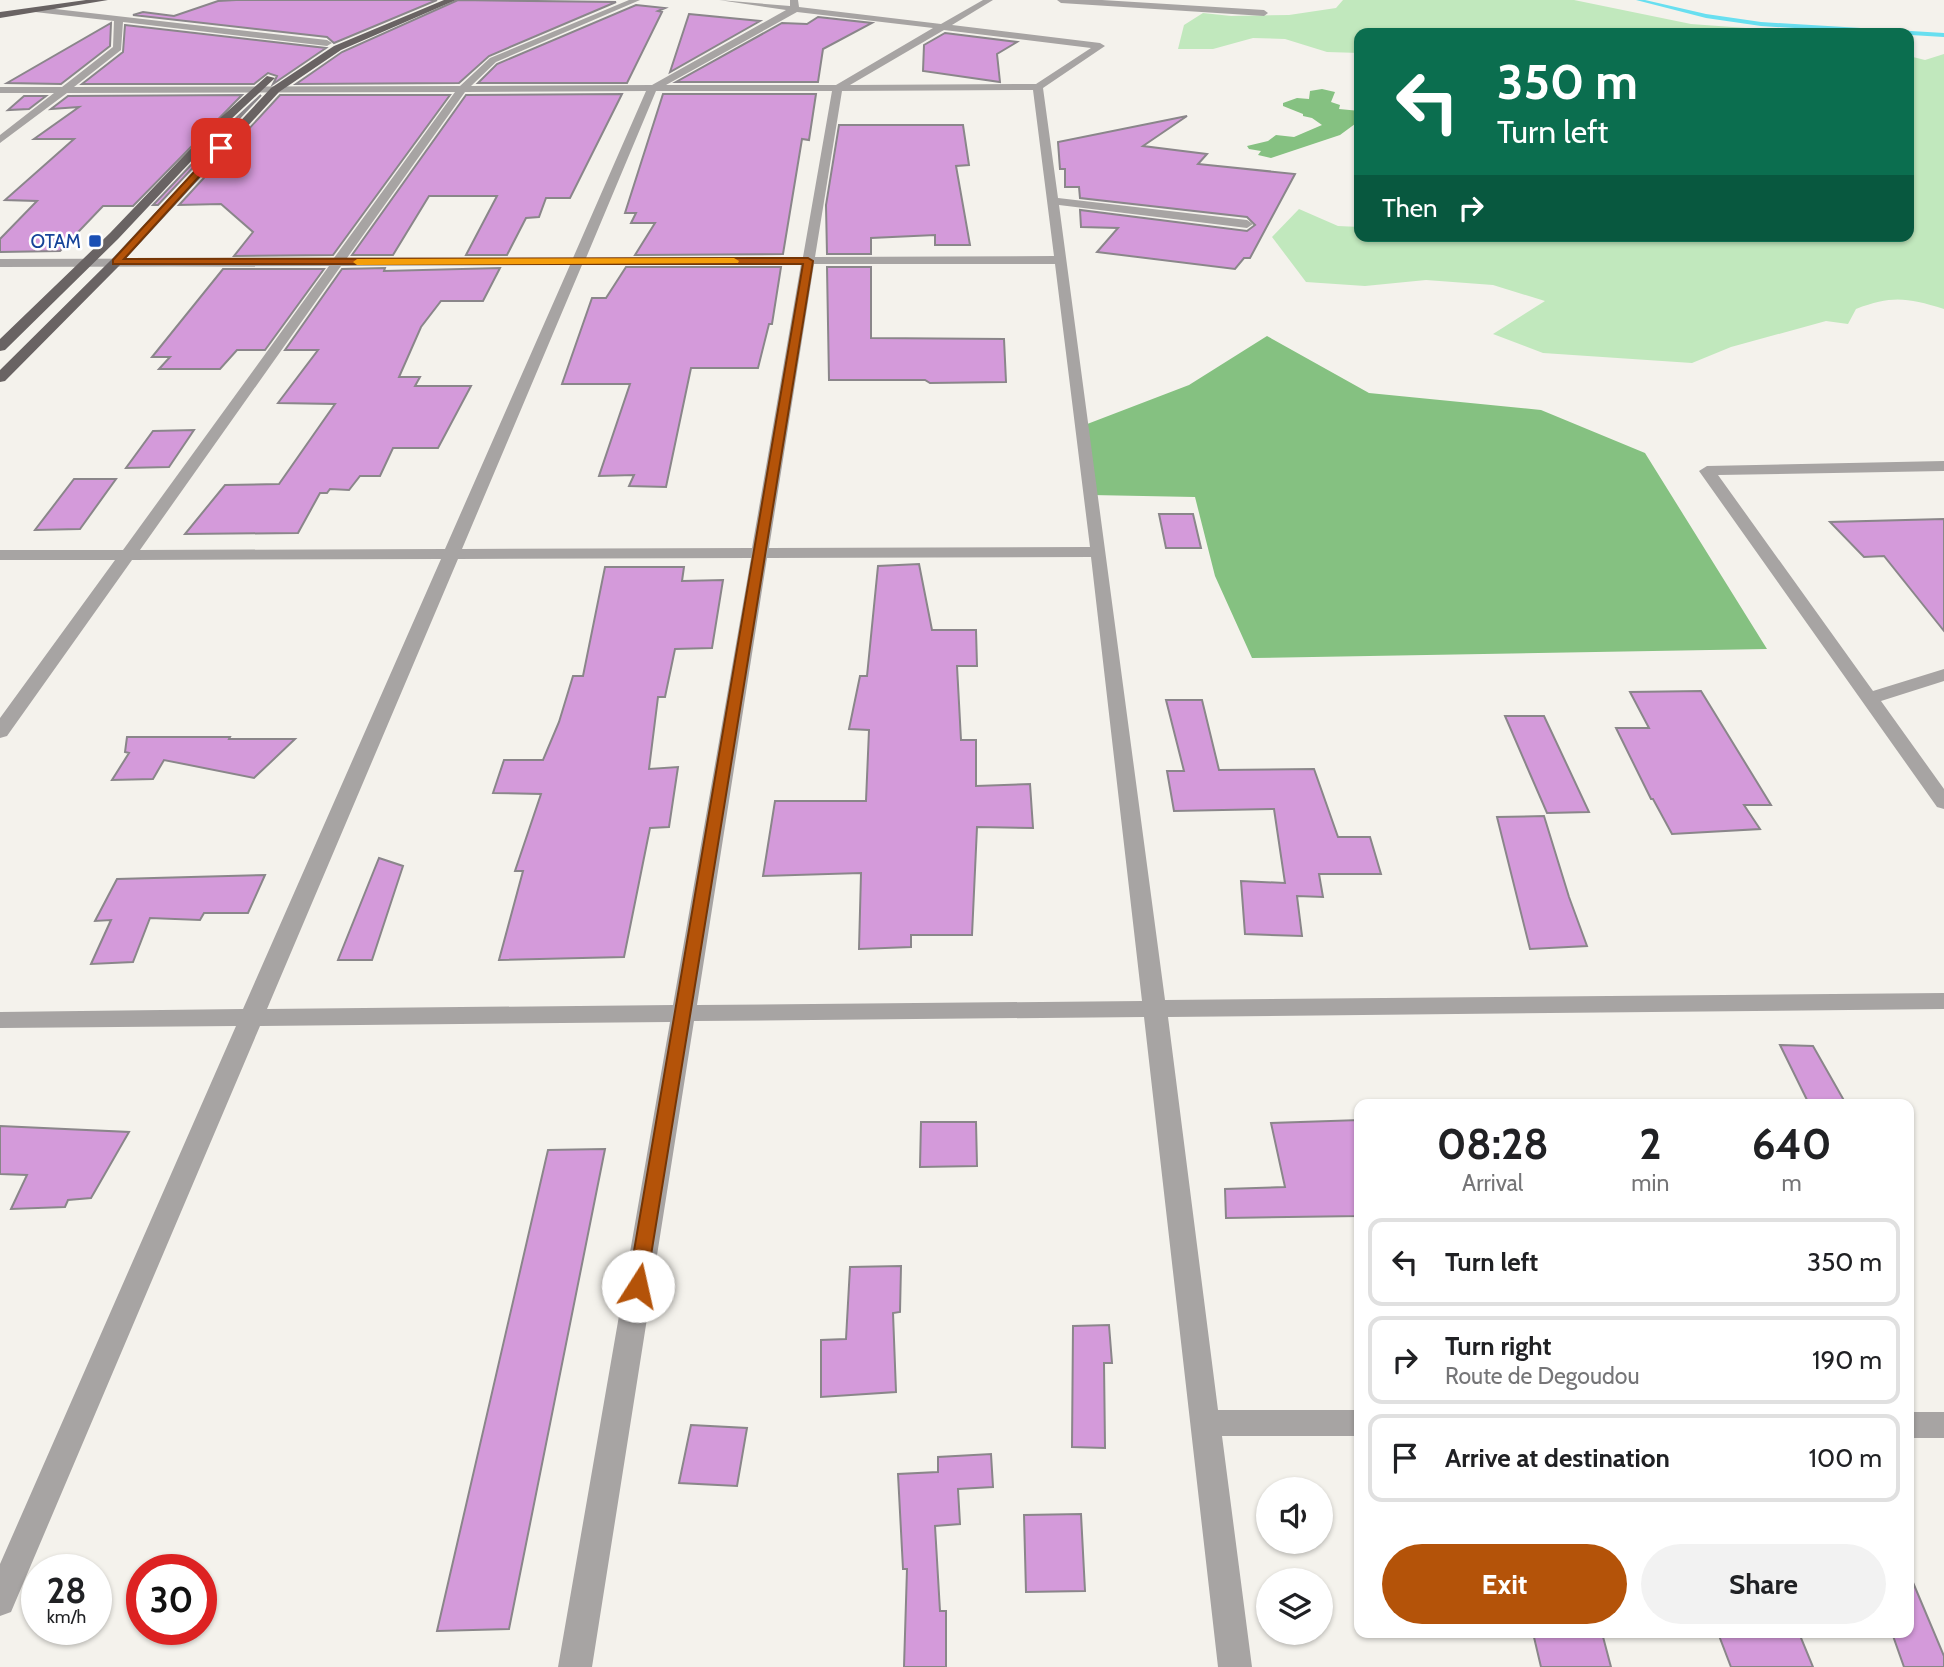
<!DOCTYPE html>
<html lang="en">
<head>
<meta charset="utf-8">
<style>
	:root { --surface:#fff; --page:#f2f2f2; --text:#202124; --muted:#757577; --line:#e0e0e0; --accent:#b45309 }
	body { margin:0; font-family:Cabin,sans-serif; background:var(--page); color:var(--text); height:100vh; display:flex; flex-direction:column; font-size:26px; white-space:nowrap }
	* { box-sizing:border-box; margin:0 }
	p { font-size:23px; color:var(--muted) }
	.icon { flex:none; width:38px; height:38px; fill:none; stroke:currentColor; stroke-width:2; stroke-linecap:round; stroke-linejoin:round }
	.map { position:relative; flex:1; overflow:hidden }
	.drawer { position:absolute; left:1354px; top:1099px; width:560px; height:539px; display:flex; flex-direction:column; background:var(--surface); border-radius:14px; box-shadow:0 2px 5px #0004 }
	.drawer>* { flex:none }
	.hud { position:absolute; left:1354px; top:28px; width:560px; height:214px; border-radius:14px; box-shadow:0 2px 5px #0004; background:#0b6e4f; color:#fff; overflow:hidden }
	.tools { position:absolute; left:1256px; top:1477px; display:grid; gap:14px }
	.tools a { display:grid; place-items:center; width:77px; height:77px; border-radius:50%; background:var(--surface); box-shadow:0 2px 5px #0004; font-size:35px }
	.speed { position:absolute; left:21px; top:1554px; display:flex; gap:14px; font-size:35px; font-weight:700; text-align:center }
	.speed>* { display:grid; place-content:center; width:91px; height:91px; border-radius:50%; background:var(--surface); box-shadow:0 2px 5px #0004; line-height:1 }
	.speed small { font-size:18px; font-weight:400 }
	.speed .limit { border:10px solid #d22; background:#fff; color:#111 }
	.pin { position:absolute; display:grid; place-items:center; width:60px; height:60px; color:#fff; margin:-30px; border-radius:14px; box-shadow:0 4px 10px #0006 }
	.me { position:absolute; width:77px; margin:-38px; rotate:10deg; stroke-linejoin:round; filter:drop-shadow(0 0 5px #0008) }
	.turn { display:flex; align-items:center; gap:24px; height:147px; padding:0 28px; font-size:32px }
	.turn .icon { width:91px; height:91px; stroke-width:2.5 }
	.turn b { display:block; font-size:49px; line-height:60px }
	.then { display:flex; align-items:center; height:66px; padding:0 28px; background:#0003; gap:14px; font-size:26px }
	.eta { display:flex; justify-content:space-evenly; align-items:center; height:119px; text-align:center }
	.eta b { font-size:42px; font-weight:700; line-height:49px }
	.action { display:flex; gap:14px; margin-top:auto; padding:14px 28px }
	.action a { flex:1; height:80px; border-radius:42px; background:var(--accent); color:#fff; font-size:28px; font-weight:700; line-height:80px; text-align:center }
	.action a+a { background:var(--page); color:var(--text) }
	ul { padding:0; list-style:none }
	li { display:flex; align-items:center; gap:21px; height:88px; margin:0 14px 10px; padding:0 14px; border:4px solid var(--line); border-radius:14px }
	li div { flex:1 }
	li b { display:block; font-size:26px }
	li em { font-style:normal }
	.map>svg:first-child { display:block }
	.green { fill:#c1e8bd }
	.forest { fill:#85c181 }
	.lines { fill:none; stroke-linecap:round; stroke-linejoin:round }
	.stream { fill:#68dff0; fill-rule:evenodd }
	.building { fill:#d49ada; stroke:#8a868a; stroke-width:2 }
	.minor { fill:#a7a4a3; fill-rule:evenodd }
	.primary { fill:#696363; fill-rule:evenodd }
	.route { fill:#b45309; stroke:#753606; stroke-width:2 }
	.slow { fill:#f59e0b }
	.transit-dot { fill:#1a4fb4; stroke:#fff; stroke-width:2.5 }
	.labels { text-anchor:middle; stroke-width:5; stroke-linejoin:round; paint-order:stroke }
	.far-transit-label { font-size:19px; fill:#164399; stroke:#fff; text-anchor:end }
</style>
</head>
<body>
<div class="map">
<svg width="1944" height="1667" viewBox="0 0 1944 1667">
	<rect width="100%" height="100%" fill="#f4f2ec"/>
	<path class="green" d="M1343,0H1574L1691,24L1812,33H1360V53L1327,52L1285,39L1253,38L1213,49H1178L1184,25L1203,13L1231,16L1289,15L1336,8Z
		M1944,54V309C1907,298 1893,295 1856,309L1848,324L1826,321L1731,347L1692,363L1543,353L1493,334L1545,301L1493,285L1426,280L1365,286L1306,282L1272,237L1299,209L1338,226L1360,227V236H1909V56L1925,60Z"/>
	<path class="forest" d="M1322,89L1335,92L1331,102L1340,105L1339,109L1360,111L1359,121L1340,135L1271,158L1258,155L1261,151L1249,149L1247,146L1268,141L1276,135L1294,137L1322,125L1312,118L1303,116V114L1283,106V103L1297,98L1309,99L1310,91Z
		M1267,336L1369,393L1541,410L1645,453L1767,649L1252,658L1215,576L1195,497L1091,495L1082,426L1189,385Z"/>
	<g class="lines">
		<path class="stream" d="M1636,0H1645L1706,14L1761,22L1944,33V37L1761,26L1706,18Z"/>
	</g>
	<path class="building" d="M236,0H437L334,43L327,37L133,15L143,12L174,16L218,1Z
		M458,0L616,2L489,56L459,83L296,84L342,52Z
		M636,5L665,8L658,11L662,12L627,83H478L497,64Z
		M689,14L760,21L670,72Z
		M818,17L872,23L823,49L818,82H676L782,23L807,24Z
		M111,23L110,46L61,84L7,83Z
		M125,25L326,48L273,84L277,76L268,73L254,84H82L123,52Z
		M945,33L1017,42L997,54L1000,82L923,71L924,45Z
		M622,94L570,198H546L539,217L526,218L507,255H466L497,196H429L393,255H352L466,95Z
		M663,94H816L809,140L802,139L783,254L635,255L655,223H631L636,213H625Z
		M242,95L133,206H103L60,251L0,252V239L37,201L5,200L74,139H34L79,107L51,109L68,96Z
		M261,95L158,205H153L230,124Z
		M280,95H450L333,255L234,256L253,232L221,204L179,205Z
		M24,96H46L29,109L8,110Z
		M1187,116L1143,146L1207,154L1198,164L1295,174L1250,258H1244L1235,269L1097,252L1118,228L1081,227L1080,210L1247,231L1255,225L1247,217L1080,198L1079,187H1065V169H1060L1058,142Z
		M839,125H963L969,165L956,166L970,245H935V235L871,238V254H827L826,205Z
		M626,267H781L772,324H769L758,368H691L666,487L629,486L634,475L599,476L630,384H562L592,298H606Z
		M827,267H871V338L1004,339L1006,382L930,383L925,380H829Z
		M385,268L384,271L500,268L483,301H441L421,327L399,377H420L415,386H471L438,448H393L380,476H360L349,490L330,489L327,493H320L298,533L185,534L225,485L279,484L335,404L278,403L318,350H285L342,269Z
		M223,269H324L265,350H237L220,369H159L170,357H152Z
		M194,430L169,467L126,468L153,431Z
		M74,479H116L80,529L35,530Z
		M1159,514H1193L1201,548H1166Z
		M1944,519V631L1884,556L1864,557L1830,522Z
		M919,564L932,630H976L977,666H957L961,740H976V786L1030,784L1033,828L977,827L972,935H911V947L859,949L861,873L763,876L775,801H866L869,730L849,729L860,676H867L878,566Z
		M605,567H684L682,581L723,580L712,648L675,649L665,697H658L649,769L678,767L669,827L650,828L624,957L499,960L523,871H515L541,794L493,793L504,760H543L559,722L573,676H583Z
		M1701,691L1771,805H1744L1760,829L1672,834L1653,799H1651L1616,728H1649L1630,692Z
		M1166,700H1202L1219,770L1314,769L1338,837H1370L1381,874H1319L1323,897L1297,896L1302,936L1245,934L1241,881L1285,883L1274,809L1174,811L1167,771H1184Z
		M1505,716H1544L1589,812L1547,813Z
		M127,737H230L229,739H295L254,778L164,760L153,779L112,780L129,753L125,752Z
		M1544,816L1569,897L1587,946L1530,949L1497,817Z
		M379,858L403,866L372,960H338Z
		M265,875L248,913H204L200,920L150,918L133,962L91,964L111,920L95,921L117,879Z
		M1780,1045L1813,1046L1846,1104H1809Z
		M1360,1120V1216L1226,1218L1225,1189L1285,1187L1271,1123Z
		M921,1122H976L977,1166L920,1167Z
		M0,1126L129,1132L91,1198L68,1200L65,1207L11,1209L27,1175L0,1174Z
		M605,1149L509,1629L437,1631L548,1150Z
		M901,1266L900,1312L893,1313L896,1392L821,1397V1340L846,1339L850,1267Z
		M1109,1325L1112,1363H1104L1105,1448L1072,1447L1073,1326Z
		M691,1425L747,1428L737,1486L679,1483Z
		M991,1454L993,1487L958,1489L960,1524L935,1526L940,1611H946V1667H904L907,1569H903L898,1474L938,1472V1457Z
		M1081,1514L1085,1591L1026,1592L1024,1515Z
		M1909,1573L1944,1656V1667H1904L1892,1633H1909Z
		M1533,1633H1602L1611,1667H1541Z
		M1718,1633H1799L1813,1667H1731Z"/>
	<g class="lines">
		<path class="minor" d="M629,0H640L496,62L471,86L652,85L786,10L719,0L790,6V0H798L799,7L941,24L983,0H993L952,25L1100,43L1105,46L1043,88L1058,198L1247,220L1253,224L1247,228L1059,205L1165,1000L1944,993V1009L1168,1017L1218,1410H1360V1436H1222L1252,1667H1218L1144,1017L694,1021L592,1667H558L670,1022L260,1026L11,1612L0,1616V1564L236,1026L0,1028V1012L243,1009L441,559L132,560L7,736L0,738V718L115,560H0V550H123L329,266L0,267V259L334,258L455,92L67,93L0,143V135L54,93H0V87H62L113,47L114,21L35,12V8L38,7L327,40L332,43L327,46L123,22L121,50L74,87L460,86L490,58ZM797,12L933,28L836,85H666ZM944,30L1091,48L1036,84L850,85ZM1033,90L1054,256L815,257L842,91ZM646,91L573,258H347L465,92ZM656,91H832L803,257L586,258ZM801,264L752,548L462,549L582,265ZM814,264H1055L1090,547L769,548ZM570,265L445,549L140,550L341,266ZM1091,557L1142,1001L697,1005L767,558ZM751,558L673,1005L267,1009L458,559Z
			M1057,0H1102L1264,10L1268,13L1264,16L1061,3Z
			M1944,461V471L1718,475L1873,691L1944,669V681L1881,701L1944,789V809L1937,807L1699,471L1707,466Z
			M1909,1412H1944V1438H1909Z"/>
		<path class="primary" d="M86,0H108L0,18V12Z
			M444,0H456L341,50L279,92L120,265L5,381L0,382V370L112,259L271,88L334,46Z
			M267,76L275,78L228,122L118,239L5,350L0,351V339L110,233L220,118Z"/>
	</g>
	<path class="route" d="M218,146L225,148L124,259L808,258L813,261L645,1292L638,1294L631,1292L628,1286L803,264H113V260Z"/>
	<path class="slow" d="M734,258L739,261L738,263L357,265L353,262L357,259Z"/>
	<rect class="transit-dot" x="88" y="234" width="14" height="14" rx="3.5"/>
	<g class="labels">
		<g class="far-transit-label">
			<text x="81" y="248">OTAM</text>
		</g>
	</g>
</svg>
<div class="tools">
<a><svg class="icon" aria-label="sound" viewBox="0 0 24 24"><path d="M4 9h4l5-4v14l-5-4H4zM17 9q2 3 0 6"/></svg></a>
<a><svg class="icon" aria-label="layers" viewBox="0 0 24 24"><path d="M12 4l9 5-9 5-9-5zM3 14l9 5 9-5"/></svg></a>
</div>
<div class="speed"><div>28<small>km/h</small></div><div class="limit">30</div></div>
<div class="pin" style="left:221px;top:148px;background:#d93025"><svg class="icon" aria-label="arrive" viewBox="0 0 24 24"><path d="M6 21V4h12l-3 4 3 4H6"/></svg></div>
<svg class="me" style="left:638px;top:1286px" viewBox="-20 -20 40 40"><circle r="19" fill="#fff"/><path d="M0-13L10 11 0 6-10 11z" fill="#b45309"/></svg>
<div class="hud">
<div class="turn"><svg class="icon" aria-label="left" viewBox="0 0 24 24"><path d="M17 20v-9H6M10 6l-5 5 5 5"/></svg><div><b>350 m</b>Turn left</div></div>
<div class="then">Then<svg class="icon" aria-label="right" viewBox="0 0 24 24"><path d="M7 20v-9h11M14 6l5 5-5 5"/></svg></div>
</div>
<section class="drawer">
<div class="eta">
<div><b>08:28</b><p>Arrival</p></div>
<div><b>2</b><p>min</p></div>
<div><b>640</b><p>m</p></div>
</div>
<ul>
<li><svg class="icon" aria-label="left" viewBox="0 0 24 24"><path d="M17 20v-9H6M10 6l-5 5 5 5"/></svg><div><b>Turn left</b></div><em>350 m</em></li>
<li><svg class="icon" aria-label="right" viewBox="0 0 24 24"><path d="M7 20v-9h11M14 6l5 5-5 5"/></svg><div><b>Turn right</b><p>Route de Degoudou</p></div><em>190 m</em></li>
<li><svg class="icon" aria-label="arrive" viewBox="0 0 24 24"><path d="M6 21V4h12l-3 4 3 4H6"/></svg><div><b>Arrive at destination</b></div><em>100 m</em></li>
</ul>
<div class="action"><a>Exit</a><a>Share</a></div>
</section>
</div>
</body>
</html>
